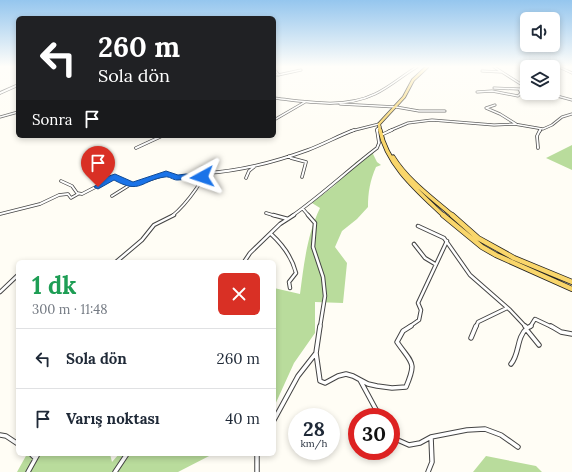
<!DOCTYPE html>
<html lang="tr">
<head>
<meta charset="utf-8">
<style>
	:root { --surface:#fff; --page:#f6f6f7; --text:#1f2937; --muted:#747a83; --line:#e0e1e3 }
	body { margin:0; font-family:Lora,serif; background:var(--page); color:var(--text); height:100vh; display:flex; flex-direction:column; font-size:15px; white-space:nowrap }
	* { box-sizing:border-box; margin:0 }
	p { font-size:13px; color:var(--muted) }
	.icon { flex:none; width:22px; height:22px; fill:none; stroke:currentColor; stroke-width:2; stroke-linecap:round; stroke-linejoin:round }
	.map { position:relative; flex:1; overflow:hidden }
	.side { position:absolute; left:16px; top:260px; width:260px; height:196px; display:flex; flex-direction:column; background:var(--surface); border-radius:6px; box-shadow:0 2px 6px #0003 }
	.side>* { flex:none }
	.banner { position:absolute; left:16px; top:16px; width:260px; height:122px; border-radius:6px; box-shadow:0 2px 6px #0003; background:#202124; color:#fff; overflow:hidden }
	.tools { position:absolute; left:520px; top:12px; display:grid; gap:8px }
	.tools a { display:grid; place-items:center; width:40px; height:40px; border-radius:6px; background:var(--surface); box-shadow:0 2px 6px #0003; font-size:20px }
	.speed { position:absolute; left:288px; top:408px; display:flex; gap:8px; font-size:20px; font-weight:700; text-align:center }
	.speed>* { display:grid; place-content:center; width:52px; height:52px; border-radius:50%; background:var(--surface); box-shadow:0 2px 6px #0003; line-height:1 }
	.speed small { font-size:10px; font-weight:400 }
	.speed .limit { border:6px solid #d22; background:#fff; color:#111 }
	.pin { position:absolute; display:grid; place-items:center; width:34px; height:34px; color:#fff; margin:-41px -17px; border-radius:50% 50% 50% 0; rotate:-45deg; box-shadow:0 0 4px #0007 }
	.pin .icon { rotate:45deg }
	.me { position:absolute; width:44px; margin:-22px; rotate:265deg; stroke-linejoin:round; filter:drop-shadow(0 0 3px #0008) }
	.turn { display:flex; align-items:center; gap:14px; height:84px; padding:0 16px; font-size:18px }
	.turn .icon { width:52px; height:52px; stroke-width:2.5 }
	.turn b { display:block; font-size:28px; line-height:34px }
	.then { display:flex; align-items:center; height:38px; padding:0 16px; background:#0003; gap:8px; font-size:15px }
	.round { display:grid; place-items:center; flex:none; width:42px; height:42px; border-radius:6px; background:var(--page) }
	.overview { display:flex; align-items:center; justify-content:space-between; height:68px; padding:0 16px }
	h1 { font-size:24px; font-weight:700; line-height:30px; color:#1e9e55 }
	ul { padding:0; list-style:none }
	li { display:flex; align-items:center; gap:12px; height:60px; padding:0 16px; border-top:1px solid var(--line) }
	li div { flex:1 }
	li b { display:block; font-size:15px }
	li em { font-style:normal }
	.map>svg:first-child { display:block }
	.forest { fill:#b9dc9c }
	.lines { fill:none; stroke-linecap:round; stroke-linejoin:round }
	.minor-far3-casing { stroke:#444; stroke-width:3 }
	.minor-far2-casing { stroke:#444; stroke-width:3.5 }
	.minor-far1-casing { stroke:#444; stroke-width:4.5 }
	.minor-casing { stroke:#444; stroke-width:5.5 }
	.tertiary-casing { stroke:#444; stroke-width:3.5 }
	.primary-far2-casing { stroke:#222; stroke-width:4 }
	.primary-far1-casing { stroke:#222; stroke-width:5 }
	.primary-casing { stroke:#222; stroke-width:6 }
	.minor-far3 { stroke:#fff; stroke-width:1.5 }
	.minor-far2 { stroke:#fff; stroke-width:2 }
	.minor-far1 { stroke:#fff; stroke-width:2.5 }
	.minor { stroke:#fff; stroke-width:3.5 }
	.tertiary { stroke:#fff; stroke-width:2 }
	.primary-far2 { stroke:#f9d66b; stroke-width:2.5 }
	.primary-far1 { stroke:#f9d66b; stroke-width:3.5 }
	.primary { stroke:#f9d66b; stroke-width:4.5 }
	.route { fill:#1a73e8; stroke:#114b97 }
</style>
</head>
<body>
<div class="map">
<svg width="572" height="472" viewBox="0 0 572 472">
	<rect width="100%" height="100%" fill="#fffdf5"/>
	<path class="forest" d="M572,145V170L546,158Z
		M374,151L373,154L377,162L381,165L376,167C370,181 368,192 368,207L357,219L342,231L335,247L347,263L343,303L315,302V333L294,363L274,407V288L300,294C304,264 307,235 320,208L312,203L334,186L356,162Z
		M27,454H110L112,462L119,454H213L178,472H17Z
		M486,456L536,466L542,472H473Z"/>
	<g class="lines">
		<g class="minor-far3-casing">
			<path id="minor-far3" d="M494,67L527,88
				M559,67L572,73
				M274,69L278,74L274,76
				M482,71L501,72
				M278,75L301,70
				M494,88L519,89
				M477,92L492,91L518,96L521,93L519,89H527
				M546,93L572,100
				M274,98C307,102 344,109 375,94C390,87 403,75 417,67
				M340,104L396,107L419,111H445
				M495,105L486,108L500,114L516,124
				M0,117L18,112
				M274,120L305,102
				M351,131L379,124
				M377,131V129L380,127
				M389,131L408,123L432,120L494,125L514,124L543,129L552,125L562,117L572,114
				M540,131L541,129"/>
		</g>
		<g class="minor-far2-casing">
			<path id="minor-far2" d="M381,135L392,130
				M136,148L162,136
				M538,148L537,136L540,130
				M289,156L291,158L306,162L302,177
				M246,178L249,171L254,167
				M61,181L72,186L77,193L82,194L115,177L127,184L133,185L167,174L179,178L188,176L194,177L206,172
				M112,196L128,186V184
				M303,209L309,216
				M266,213L276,216
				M0,214L40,204L59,195L68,194L71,198L78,194
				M172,216C182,208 189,199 196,189C200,184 200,177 206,173C242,171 275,162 308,150C324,144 338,136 354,130
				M292,216C322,195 348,170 377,148L379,143L377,130"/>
		</g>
		<g class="minor-far1-casing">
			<path id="minor-far1" d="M273,215L288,219
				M308,215L315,223L313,247L323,277L325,296L320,327
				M418,226L444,238L470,275L510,310L526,327
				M271,234C283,245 292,257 296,273L289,282L290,288
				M414,244L425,258L435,264
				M116,262L142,240L154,225L174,215
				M244,262L250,253L280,224L294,215
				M0,292L18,275
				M409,327L419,320L421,310L418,303L447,241
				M476,327L478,322L507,308
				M530,327L535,319L552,327"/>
		</g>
		<g class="minor-casing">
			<path id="minor" d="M320,326L316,353L320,381L325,383L338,376L346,374L353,376L368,384L377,386L392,388L406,387C417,361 412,364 397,342L403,331L411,326
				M525,326L527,328L531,326
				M551,326L561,332L572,334
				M526,329L539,345
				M471,338L476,326
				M511,364C520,353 516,338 527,328
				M360,380L380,417
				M274,420L298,376L316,353
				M0,435L6,436L18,444
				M391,437L409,445L420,443L431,437L467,430L485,429L501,435L518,447
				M31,454L35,458
				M257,454V472
				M28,472L38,454
				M115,472L127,454
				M428,472L432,462L431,437"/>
		</g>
		<g class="tertiary-casing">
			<path id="tertiary" d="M0,93L18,85"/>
		</g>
		<g class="primary-far2-casing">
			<path id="primary-far2" d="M380,131L379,124L404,97L413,80L427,67"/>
		</g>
		<g class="primary-far1-casing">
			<path id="primary-far1" d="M380,130C387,166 419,192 444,216
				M393,157C407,180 432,198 453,216"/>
		</g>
		<g class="primary-casing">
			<path id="primary" d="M443,215L482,247L496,255L572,289
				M452,215L478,238L514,258L572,282"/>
		</g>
		<use href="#minor-far3" class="minor-far3"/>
		<use href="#minor-far2" class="minor-far2"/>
		<use href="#minor-far1" class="minor-far1"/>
		<use href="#minor" class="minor"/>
		<use href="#tertiary" class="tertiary"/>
		<use href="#primary-far2" class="primary-far2"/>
		<use href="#primary-far1" class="primary-far1"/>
		<use href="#primary" class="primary"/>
	</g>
	<linearGradient id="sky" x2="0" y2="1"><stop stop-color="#95c6ee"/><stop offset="0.5" stop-color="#fffefa"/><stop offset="1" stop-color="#fffefa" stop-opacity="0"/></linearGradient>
	<rect width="572" height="133" fill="url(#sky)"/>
	<path class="route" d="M205,169L210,173L202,179C196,177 184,180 177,180C173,180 169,176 165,177C141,180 141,195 114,180L98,189L94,187L106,177L115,174L133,182L166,171L178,175L186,174L193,175Z"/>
</svg>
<div class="tools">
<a><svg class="icon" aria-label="sound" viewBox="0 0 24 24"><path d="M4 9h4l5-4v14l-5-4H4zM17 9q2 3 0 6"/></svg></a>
<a><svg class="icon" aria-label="layers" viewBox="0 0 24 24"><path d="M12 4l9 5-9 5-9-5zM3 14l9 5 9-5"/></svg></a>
</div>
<div class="speed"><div>28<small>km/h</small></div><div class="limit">30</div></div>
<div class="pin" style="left:98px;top:187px;background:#d93025"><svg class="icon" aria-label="arrive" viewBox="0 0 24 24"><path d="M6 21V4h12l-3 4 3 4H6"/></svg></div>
<svg class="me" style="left:202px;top:177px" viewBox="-20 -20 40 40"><path d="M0-17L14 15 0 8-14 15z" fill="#1a73e8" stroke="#fff" stroke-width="4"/></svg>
<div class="banner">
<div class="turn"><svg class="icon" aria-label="left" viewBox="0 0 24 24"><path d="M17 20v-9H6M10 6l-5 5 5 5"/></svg><div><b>260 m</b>Sola dön</div></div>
<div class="then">Sonra<svg class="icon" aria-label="arrive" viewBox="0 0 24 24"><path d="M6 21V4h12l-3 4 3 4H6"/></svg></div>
</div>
<section class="side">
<div class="overview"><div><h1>1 dk</h1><p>300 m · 11:48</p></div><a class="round" style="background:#d93025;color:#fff"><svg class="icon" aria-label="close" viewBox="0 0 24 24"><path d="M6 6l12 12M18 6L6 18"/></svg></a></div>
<ul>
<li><svg class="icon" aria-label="left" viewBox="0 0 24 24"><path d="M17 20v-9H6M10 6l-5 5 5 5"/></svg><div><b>Sola dön</b></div><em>260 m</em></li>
<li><svg class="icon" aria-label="arrive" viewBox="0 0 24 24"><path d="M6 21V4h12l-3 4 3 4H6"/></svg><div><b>Varış noktası</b></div><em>40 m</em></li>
</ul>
</section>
</div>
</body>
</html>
